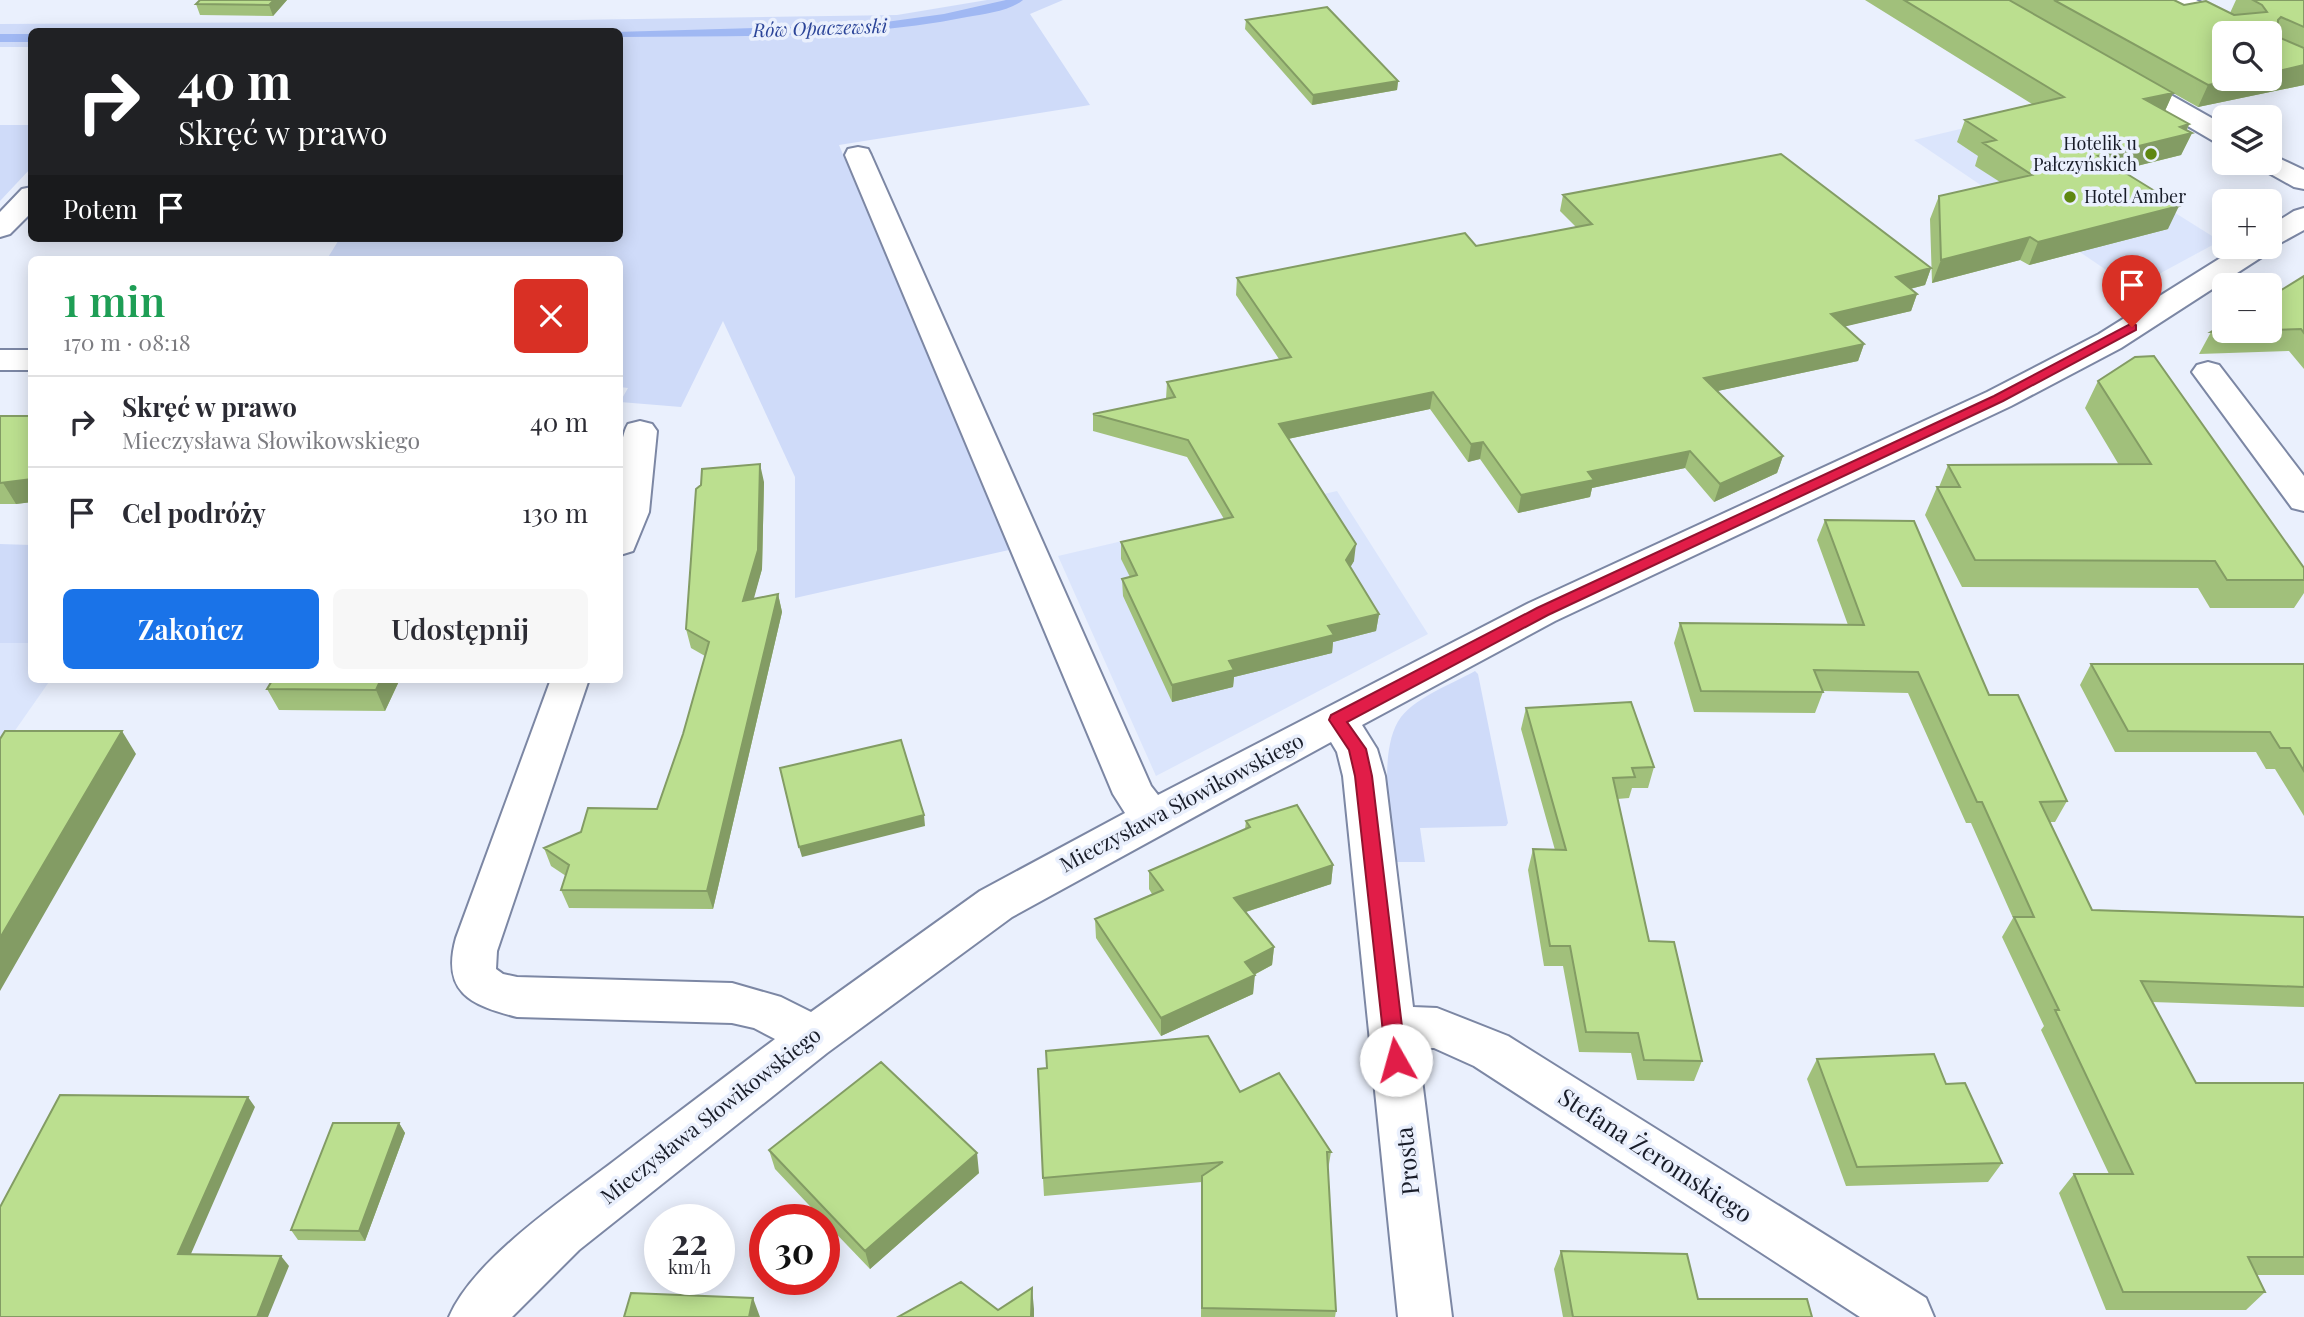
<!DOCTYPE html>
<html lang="pl">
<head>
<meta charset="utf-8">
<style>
	:root { --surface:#fff; --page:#f7f7f7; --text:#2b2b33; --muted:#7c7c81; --line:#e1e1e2; --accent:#1a73e8 }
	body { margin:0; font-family:"Playfair Display",serif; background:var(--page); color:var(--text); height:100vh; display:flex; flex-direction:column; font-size:26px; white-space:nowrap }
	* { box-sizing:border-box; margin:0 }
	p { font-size:23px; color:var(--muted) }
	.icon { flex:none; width:38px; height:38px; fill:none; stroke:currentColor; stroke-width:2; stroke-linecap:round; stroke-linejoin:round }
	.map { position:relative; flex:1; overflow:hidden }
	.drawer { position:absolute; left:28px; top:256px; width:595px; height:427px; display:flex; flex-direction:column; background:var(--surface); border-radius:10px; box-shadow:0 4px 18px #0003 }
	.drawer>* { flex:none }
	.banner { position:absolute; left:28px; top:28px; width:595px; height:214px; border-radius:10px; box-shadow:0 4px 18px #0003; background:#202124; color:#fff; overflow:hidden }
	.tools { position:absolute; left:2212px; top:21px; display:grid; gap:14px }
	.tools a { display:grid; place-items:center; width:70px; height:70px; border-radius:10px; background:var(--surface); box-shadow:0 4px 18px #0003; font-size:35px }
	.speed { position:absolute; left:644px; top:1204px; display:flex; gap:14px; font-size:35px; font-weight:700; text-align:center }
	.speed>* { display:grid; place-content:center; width:91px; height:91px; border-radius:50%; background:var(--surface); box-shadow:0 4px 18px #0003; line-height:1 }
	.speed small { font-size:18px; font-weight:400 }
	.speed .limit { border:10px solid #d22; background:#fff; color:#111 }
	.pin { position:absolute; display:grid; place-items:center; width:60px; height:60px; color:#fff; margin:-72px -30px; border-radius:50% 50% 50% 0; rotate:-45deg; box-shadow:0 0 7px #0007 }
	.pin .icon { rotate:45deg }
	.me { position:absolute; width:77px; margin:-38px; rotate:353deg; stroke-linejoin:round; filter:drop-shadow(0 0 5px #0008) }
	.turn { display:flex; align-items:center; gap:24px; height:147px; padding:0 35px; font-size:32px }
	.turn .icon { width:91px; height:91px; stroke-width:2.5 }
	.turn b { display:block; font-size:49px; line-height:60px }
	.then { display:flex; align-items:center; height:66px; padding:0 35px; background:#0003; gap:14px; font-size:26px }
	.round { display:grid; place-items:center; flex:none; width:74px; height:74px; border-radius:10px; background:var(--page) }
	.summary { display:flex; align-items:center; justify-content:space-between; height:119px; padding:0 35px }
	h1 { font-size:42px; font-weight:600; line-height:52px; color:#1e9e55 }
	.button { display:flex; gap:14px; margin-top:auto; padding:14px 35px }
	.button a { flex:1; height:80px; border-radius:10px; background:var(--accent); color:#fff; font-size:28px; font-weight:600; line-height:80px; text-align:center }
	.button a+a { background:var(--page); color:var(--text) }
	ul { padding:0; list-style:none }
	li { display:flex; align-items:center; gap:21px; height:91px; padding:0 35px; border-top:2px solid var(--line) }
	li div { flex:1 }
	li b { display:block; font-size:26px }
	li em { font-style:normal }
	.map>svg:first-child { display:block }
	.built { fill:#dbe5fc }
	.green { fill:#cfdbf9 }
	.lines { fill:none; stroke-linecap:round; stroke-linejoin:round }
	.stream { fill:#a0b8f3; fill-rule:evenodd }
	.minor-casing { stroke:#7c87a4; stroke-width:4 }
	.minor { fill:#fff; fill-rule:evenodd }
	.wall { fill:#a1c07b }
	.shaded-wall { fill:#839c64 }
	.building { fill:#bbdf8f; stroke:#839c64; stroke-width:2 }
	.route { fill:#e11d48; stroke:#92132f; stroke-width:2 }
	.poi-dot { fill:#5f8711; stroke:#eaf0fd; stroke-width:2.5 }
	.labels { text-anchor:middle; stroke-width:7; stroke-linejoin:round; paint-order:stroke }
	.far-poi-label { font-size:18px; fill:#181c28; stroke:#eaf0fd; text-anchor:end }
	.far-water-label { font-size:19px; font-style:italic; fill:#2b4498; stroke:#eaf0fd }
	.street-label { font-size:21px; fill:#181c28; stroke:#eaf0fd }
	.near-street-label { font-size:24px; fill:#181c28; stroke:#eaf0fd }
</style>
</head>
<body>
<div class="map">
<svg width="2304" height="1317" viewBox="0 0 2304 1317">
	<rect width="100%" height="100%" fill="#eaf0fd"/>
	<path class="built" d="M2019,115L2220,241L2133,288L1914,140Z
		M1337,491L1428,634L1156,776L1058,556Z
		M0,643H31L32,679H51L0,752Z"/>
	<path class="green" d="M987,0H1063L1030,14L1090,105L839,145L1009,550L795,598V477L723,321L681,407L620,402L628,388L620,387V259H327L340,238H620V32H32L31,47H0V24L503,21L897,15Z
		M0,125H31V168L0,201Z
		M0,544L31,545V643H0Z
		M1475,671L1478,674L1508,823L1506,826L1420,828L1425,862H1396C1390,824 1377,749 1401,717C1418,696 1452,684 1475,671Z"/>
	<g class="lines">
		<path class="stream" d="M1006,0H1023C1010,11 984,14 967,17C853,40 736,35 620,37V32H615L864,25L944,14Z
			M0,34H32V42H0Z"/>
		<g class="minor-casing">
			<path id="minor" d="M2166,0H2196L2251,28L2254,33H2224L2170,5Z
				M2123,70L2132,73L2224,125V144L2215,142L2114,83L2110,78L2114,73Z
				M858,147L868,149L871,155L1151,786L1158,795L1529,603L1987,392L2099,334L2238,247H2270V226L2294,211L2304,208V230L2273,247L2268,253L2121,348L2011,406L1555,621L1362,725L1377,749L1385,776L1413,1007L1437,1008L1508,1036L1926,1298L1934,1317H1860L1474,1066L1434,1048H1418L1452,1317H1398L1343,776L1337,752L1331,742L1012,917L827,1053L579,1250L512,1317H449C473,1260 564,1199 614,1161C667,1121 721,1080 775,1039L754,1028L732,1023L517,1017C470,1005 441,992 456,938L551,679H589L497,951L496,969L503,974L517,977L732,983L781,997L811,1012L980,891L1125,813L1113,794L845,155L848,149Z
				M2270,154L2304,170V189L2294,187L2260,168L2257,163H2270Z
				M32,187V212L10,234L0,237V212L22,189Z
				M0,350H32V370H0Z
				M2208,362L2219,365L2304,476V511L2292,508L2192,372L2197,365Z
				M640,421L652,424L657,431L649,512L633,551L620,555C618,529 615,444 628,424Z"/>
		</g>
		<use href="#minor" class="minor"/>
	</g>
	<path class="wall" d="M200,0H287L273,16L200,15L196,4Z
		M1865,0H2174L2184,5L2230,13L2236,0H2304V85L2198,107L2173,93L2165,111L2189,124L2187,130L2192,133L2181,155L2121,170L2168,229L2029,265L2020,260L1932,283L1930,219L1939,196L2000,182L1975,166L1978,156L1957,142L1965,120L2032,104Z
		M1246,20L1398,81L1397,90L1312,105L1245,29Z
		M1563,195L1931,268L1925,285L1910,289L1917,294L1911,311L1845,326L1864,344L1858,361L1717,391L1783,456L1777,473L1714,502L1685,468L1592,488L1590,497L1518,513L1480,459L1468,462L1430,409L1288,439L1354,561L1350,567L1379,614L1376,631L1333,642L1332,653L1234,677L1233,687L1172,702L1123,596L1122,579L1130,577L1121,559V542L1224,519L1187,457L1093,431V414L1166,399L1167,382L1279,359L1236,295L1237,278L1476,246L1576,227L1560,211Z
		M2304,276V369L2289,351L2199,354L2211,332Z
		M2098,381L2304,568V593L2294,608H2210L2198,588L1962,587L1925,515L1937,487H1939L1948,465H2119L2085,408Z
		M0,416H32V502L16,504H0Z
		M764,482L762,569L753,599L778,594L782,612L713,909L569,908L561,890L566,876L551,866L544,848L657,809L683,734L705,656L691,648L686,629Z
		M1825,520L1989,695L2067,801L2055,822H2049L2092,910L2304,917V1007L2152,1002L2196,1083H2304V1275H2257L2265,1292L2246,1310H2106L2059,1193L2074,1174H2109L2041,1030L2044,1026L2002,937L2013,918L1971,823H1966L1908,693L1823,691V692L1815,713L1694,712L1674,643L1680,623L1848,625L1817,540Z
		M2091,664H2304V816L2275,769H2266L2256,752H2115L2080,685Z
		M400,679L385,711L279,710L267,689Z
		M1526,708L1654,767L1648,788H1632L1629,798L1617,799L1649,941L1702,1061L1694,1081L1637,1080L1631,1053L1579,1052L1563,966H1544L1528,870L1533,849L1555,850L1521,729Z
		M1246,821L1333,865L1331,884L1246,912L1274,947L1272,965L1254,975L1253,994L1161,1036L1096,938L1095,919L1152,894L1149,889V871L1245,829Z
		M1817,1059L1946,1084L2002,1163L1988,1182L1846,1186L1807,1079Z
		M1240,1092L1331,1152L1328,1170L1336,1311L1335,1317H1201L1202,1182L1044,1196L1043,1178Z
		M399,1123L405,1133L365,1241L298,1240L291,1230Z
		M769,1150L979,1173L870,1269L824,1221V1220H823L775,1169Z
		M1561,1251L1698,1299L1812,1317H1563L1554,1269Z"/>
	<path class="shaded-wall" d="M274,0H287L273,16L269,5Z
		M2304,65V85L2198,107L2208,85L2240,79H2270V73Z
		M1398,81L1397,90L1312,105L1313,95Z
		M2173,93L2163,115L2144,99Z
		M2189,124L2184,135L2192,133L2181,155L2088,178L2098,156Z
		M2179,206L2168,229L2029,265L2038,242Z
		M2030,237L2020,260L1932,283L1941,260Z
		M1931,268L1925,285L1890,294L1896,277Z
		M1917,294L1911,311L1826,331L1831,314Z
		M1864,344L1858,361L1699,395L1704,378Z
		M1433,392L1430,409L1278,441L1279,424Z
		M1483,442L1480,459L1468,462L1471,444Z
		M1690,451L1685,468L1592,488L1590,497L1518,513L1521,495L1588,472Z
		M1783,456L1777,473L1714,502L1720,484Z
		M760,464L764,482L762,569L748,620L743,601Z
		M32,479V502L16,504L3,483Z
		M1356,544L1354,561L1344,578L1346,560Z
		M778,594L782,612L713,909L707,891Z
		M1379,614L1376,631L1333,642L1332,653L1234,677L1233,687L1172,702V685L1229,661L1328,626Z
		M381,679H400L385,711L376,690Z
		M122,731L136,754L0,991V938Z
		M924,815L925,826L802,857L799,847Z
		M1333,865L1331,884L1233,916L1234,898Z
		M1274,947L1272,965L1244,980L1245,962Z
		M1255,975L1253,994L1161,1036V1018Z
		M248,1097L255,1107L187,1263L178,1254Z
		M399,1123L405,1133L365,1241L359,1231Z
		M977,1153L979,1173L870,1269L865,1251Z
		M281,1256L289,1266L268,1317H257Z
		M1032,1288L1034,1309V1317H1031Z
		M753,1298L760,1317H749Z"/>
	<path class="building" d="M200,0H274L269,5L196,4Z
		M1904,0H2009L2173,93L2144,99L2189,124L2180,127L2192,133L2098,156L2179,206L2038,242L2030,237L1941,260L1939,196L2032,175L1983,143L1996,140L1965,120L2064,97Z
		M2054,0H2174L2184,5L2206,1L2234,15L2267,12L2262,5L2253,0H2304V27L2281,17L2278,20V37L2304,48V65L2270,73V33H2224V79H2240L2208,85Z
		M1327,7L1398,81L1313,95L1246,20Z
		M1781,154L1931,268L1896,277L1917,294L1831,314L1864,344L1704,378L1783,456L1720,484L1690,451L1588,472L1594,480L1521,495L1483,442L1471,444L1433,392L1279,424L1356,544L1346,560L1379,614L1328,626L1334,635L1229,661L1234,670L1172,685L1122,579L1137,575L1121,542L1233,517L1188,440L1093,414L1175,397L1167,382L1291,357L1237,278L1465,233L1476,246L1592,224L1563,195Z
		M2304,276V333L2301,329L2270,330V297Z
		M2224,324V331H2258L2211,332Z
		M2154,356L2304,568V580H2227L2215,561L1975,560L1937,487H1960L1948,465L2151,464L2098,381L2135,357Z
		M0,416H32V479L0,483Z
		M760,464L758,550L743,601L778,594L707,891L561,890L569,865L544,848L581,832L588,808L657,809L683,734L709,642L686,629L696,489L701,485L702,469Z
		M1825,520L1914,521L1989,695H2018L2067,801L2040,802L2092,910L2304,917V987L2141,981L2196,1083H2304V1257H2248L2265,1292H2123L2074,1174H2133L2055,1010H2059L2014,917H2034L1982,802H1977L1918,672L1814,670L1823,692L1701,691L1680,623L1864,625Z
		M2091,664H2304V771L2290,748H2280L2270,732L2128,731Z
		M273,679H381L376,690L267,689Z
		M1631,702L1654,767L1632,768L1635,777L1613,778L1649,941L1674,942L1702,1061L1644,1060L1638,1033L1586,1032L1570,946H1550L1533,849L1566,850L1526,708Z
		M5,731H122L0,938V739Z
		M901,740L924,815L799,847L780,768Z
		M1297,805L1333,865L1234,898L1274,947L1245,962L1255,975L1161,1018L1095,919L1163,890L1149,871L1250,827L1246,821Z
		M1208,1036L1240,1092L1279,1073L1331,1152H1327L1336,1311L1202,1308V1176L1223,1162L1043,1178L1038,1069L1047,1068L1046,1051Z
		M1934,1054L1946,1084L1965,1083L2002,1163L1857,1167L1817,1059Z
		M881,1062L977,1153L865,1251L769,1150Z
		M60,1095L248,1097L178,1254L281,1256L257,1317H0V1207Z
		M333,1123H399L359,1231L291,1230Z
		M1561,1251L1687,1254L1698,1299H1807L1812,1317H1573Z
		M961,1282L998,1310L1032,1288L1031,1317H898Z
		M631,1293L753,1298L749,1317H624Z"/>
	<path class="route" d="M2132,323L2136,325V330L2003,401L1548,615L1347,722L1366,749L1372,776L1406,1060L1403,1066L1396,1069L1389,1066L1386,1060L1355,776L1349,750L1329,720L1331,715L1537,608L1994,396Z"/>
	<g class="poi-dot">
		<circle cx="2151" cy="154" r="7"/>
		<circle cx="2070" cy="197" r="7"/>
	</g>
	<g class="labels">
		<g class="far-poi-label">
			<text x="2137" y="150">Hotelik u<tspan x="2137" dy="21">Pałczyńskich</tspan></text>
			<text x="2084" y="203" text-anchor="start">Hotel Amber</text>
		</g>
		<g class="far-water-label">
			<text transform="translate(820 28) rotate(-2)" y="7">Rów Opaczewski</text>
		</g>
		<g class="street-label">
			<text transform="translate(1182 803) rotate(-28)" y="7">Mieczysława Słowikowskiego</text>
			<text transform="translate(711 1116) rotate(-38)" y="7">Mieczysława Słowikowskiego</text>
		</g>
		<g class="near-street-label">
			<text transform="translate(1655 1156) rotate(33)" y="8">Stefana Żeromskiego</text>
			<text transform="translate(1408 1161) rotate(-96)" y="8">Prosta</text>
		</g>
	</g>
</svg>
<div class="tools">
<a><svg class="icon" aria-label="search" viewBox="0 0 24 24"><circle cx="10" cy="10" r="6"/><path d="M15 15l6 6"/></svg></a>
<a><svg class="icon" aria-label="layers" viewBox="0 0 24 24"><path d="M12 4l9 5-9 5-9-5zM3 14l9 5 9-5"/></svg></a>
<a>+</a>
<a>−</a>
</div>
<div class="speed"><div>22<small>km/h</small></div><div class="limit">30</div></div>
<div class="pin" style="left:2132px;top:327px;background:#d93025"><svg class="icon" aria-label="arrive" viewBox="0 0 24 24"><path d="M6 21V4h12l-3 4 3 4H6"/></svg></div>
<svg class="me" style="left:1396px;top:1060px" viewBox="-20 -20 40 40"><circle r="19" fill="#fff"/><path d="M0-13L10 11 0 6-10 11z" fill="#e11d48"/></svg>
<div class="banner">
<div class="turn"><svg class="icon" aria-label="right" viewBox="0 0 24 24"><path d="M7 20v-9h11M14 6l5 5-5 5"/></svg><div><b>40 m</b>Skręć w prawo</div></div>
<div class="then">Potem<svg class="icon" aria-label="arrive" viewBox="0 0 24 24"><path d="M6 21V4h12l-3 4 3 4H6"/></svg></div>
</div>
<section class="drawer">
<div class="summary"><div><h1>1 min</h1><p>170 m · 08:18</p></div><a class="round" style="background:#d93025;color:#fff"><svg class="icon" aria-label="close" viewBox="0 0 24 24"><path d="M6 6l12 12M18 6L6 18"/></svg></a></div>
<ul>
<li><svg class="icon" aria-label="right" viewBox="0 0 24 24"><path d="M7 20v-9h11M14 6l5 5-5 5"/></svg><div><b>Skręć w prawo</b><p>Mieczysława Słowikowskiego</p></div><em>40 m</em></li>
<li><svg class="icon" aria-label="arrive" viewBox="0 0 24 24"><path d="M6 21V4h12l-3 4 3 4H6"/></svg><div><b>Cel podróży</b></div><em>130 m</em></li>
</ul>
<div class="button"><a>Zakończ</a><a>Udostępnij</a></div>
</section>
</div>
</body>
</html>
